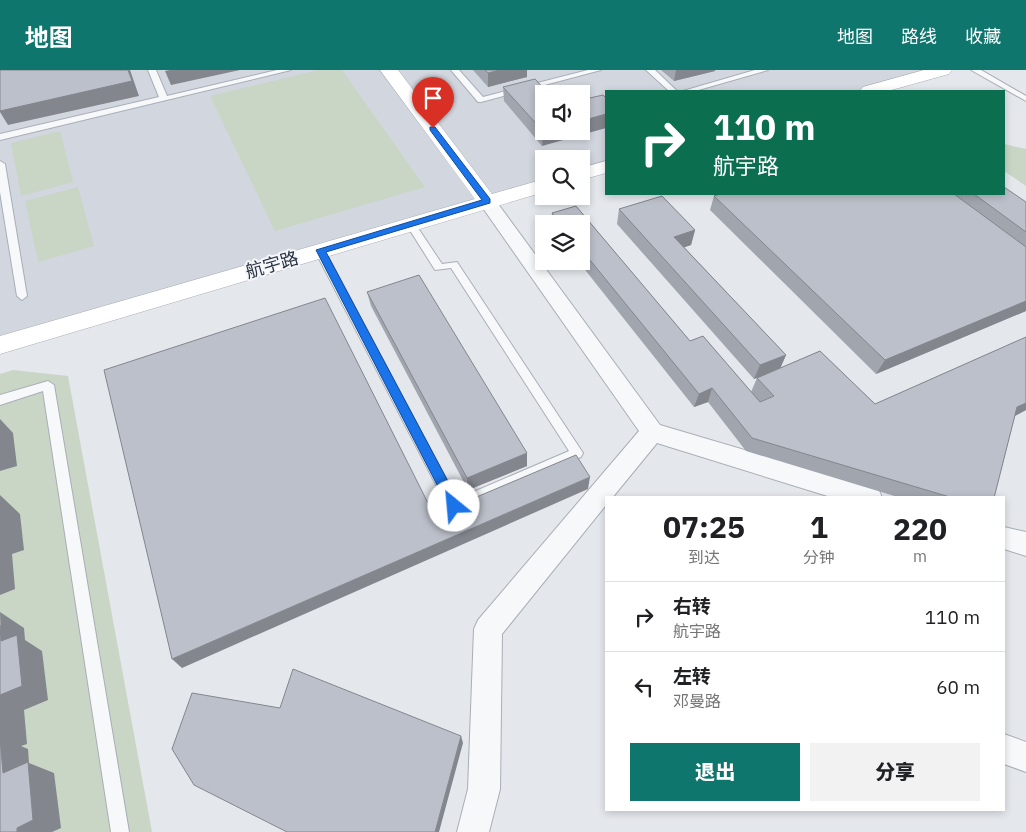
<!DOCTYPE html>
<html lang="zh">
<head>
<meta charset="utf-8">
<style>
	:root { --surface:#fff; --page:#f2f2f2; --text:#202124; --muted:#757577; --line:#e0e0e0; --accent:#0f766e }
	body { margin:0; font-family:"IBM Plex Sans","Noto Sans SC",sans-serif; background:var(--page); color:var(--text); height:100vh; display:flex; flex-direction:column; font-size:19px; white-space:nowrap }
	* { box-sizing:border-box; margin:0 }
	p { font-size:16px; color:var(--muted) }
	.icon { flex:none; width:28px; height:28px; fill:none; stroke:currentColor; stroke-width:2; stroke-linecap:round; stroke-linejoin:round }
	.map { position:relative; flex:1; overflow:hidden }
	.drawer { position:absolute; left:605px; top:426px; width:400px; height:315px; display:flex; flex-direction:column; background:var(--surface); border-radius:0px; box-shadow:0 2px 8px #0003 }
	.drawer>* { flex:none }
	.hud { position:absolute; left:605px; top:20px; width:400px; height:105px; border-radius:0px; box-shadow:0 2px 8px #0003; background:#0b6e4f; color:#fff; overflow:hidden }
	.fabs { position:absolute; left:535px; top:15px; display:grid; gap:10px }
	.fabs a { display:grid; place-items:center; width:55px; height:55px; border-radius:0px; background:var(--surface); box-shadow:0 2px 8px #0003; font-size:25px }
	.pin { position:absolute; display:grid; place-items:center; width:42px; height:42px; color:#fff; margin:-51px -21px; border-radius:50% 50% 50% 0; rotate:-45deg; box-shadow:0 0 5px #0007 }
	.pin .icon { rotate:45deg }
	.me { position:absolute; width:55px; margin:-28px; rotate:332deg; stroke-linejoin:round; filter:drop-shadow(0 0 4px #0008) }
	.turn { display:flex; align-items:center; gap:18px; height:105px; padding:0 25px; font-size:22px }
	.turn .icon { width:65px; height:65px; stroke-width:2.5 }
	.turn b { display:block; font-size:35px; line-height:42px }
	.eta { display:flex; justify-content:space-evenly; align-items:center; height:85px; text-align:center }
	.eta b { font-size:30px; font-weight:800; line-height:35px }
	.action { display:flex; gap:10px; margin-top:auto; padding:10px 25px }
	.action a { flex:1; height:58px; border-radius:0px; background:var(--accent); color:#fff; font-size:20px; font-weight:800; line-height:58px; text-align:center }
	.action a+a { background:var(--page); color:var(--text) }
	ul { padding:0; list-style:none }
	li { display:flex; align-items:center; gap:15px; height:70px; padding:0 25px; border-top:1px solid var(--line) }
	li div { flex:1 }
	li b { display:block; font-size:19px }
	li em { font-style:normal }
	header { display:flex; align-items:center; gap:30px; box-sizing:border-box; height:70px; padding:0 25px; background:var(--accent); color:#fff }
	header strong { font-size:24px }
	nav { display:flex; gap:28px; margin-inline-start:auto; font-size:18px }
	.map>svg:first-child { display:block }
	.built { fill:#d2d6de; fill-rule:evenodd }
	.green { fill:#c9d6c5 }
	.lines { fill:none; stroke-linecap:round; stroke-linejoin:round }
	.lane-casing { stroke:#a9aeb7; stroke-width:2 }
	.street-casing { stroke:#a9aeb7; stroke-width:2 }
	.secondary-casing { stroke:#a9aeb7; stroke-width:1 }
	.lane { fill:#f7f8fa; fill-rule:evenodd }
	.street { fill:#f7f8fa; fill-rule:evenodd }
	.secondary { fill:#fff; fill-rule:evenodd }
	.wall { fill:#a1a5ae }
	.shaded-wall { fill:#83868d }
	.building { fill:#bbc0ca; stroke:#83868d }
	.route { fill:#1a73e8; stroke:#114b97 }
	.labels { text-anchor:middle; stroke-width:4; stroke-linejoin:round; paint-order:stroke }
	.street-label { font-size:18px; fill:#2b3445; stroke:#f4f6f9 }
</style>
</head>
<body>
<header>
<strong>地图</strong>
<nav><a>地图</a><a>路线</a><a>收藏</a></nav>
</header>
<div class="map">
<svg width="1026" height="762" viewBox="0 0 1026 762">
	<rect width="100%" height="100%" fill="#e4e7ec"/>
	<path class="built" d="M0,0H943L869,21H606V97L581,104V89H544V115L0,275ZM544,24H581V61H544Z"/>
	<path class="green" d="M319,0H342L425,117L275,161L210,26Z
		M60,61L73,112L21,126L11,73Z
		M1004,74L1026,79V116L1004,101Z
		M78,117L94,176L38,192L25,131Z
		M13,300L68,306L152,762H0V304Z"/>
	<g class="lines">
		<g class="lane-casing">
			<path id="lane" d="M148,0H156L167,26L277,0H291L0,70V64L159,27Z
				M451,0H459L483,27L588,0H601L481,32H478Z
				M646,0H655L677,21H669Z
				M755,0H768L695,21H683Z
				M971,0H981L1026,26V31Z
				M0,91L5,94L27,226L22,230L17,226L0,122Z
				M411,151L414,152L442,194L457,192L583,383L581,387L454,442L449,440L315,181L316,179H324L325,181L457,429L569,381L451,198L435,200L406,154Z
				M48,311L54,315L129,762H111L43,321L0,335V325Z"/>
		</g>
		<g class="street-casing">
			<path id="street" d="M487,125L493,127L660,355L870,417L879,420L882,428H834L657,373L612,428H606V435L502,564L500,719L489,762H457L468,719L474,559L478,550L639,361L478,131L481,127Z
				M1004,457L1026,462V486L1004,479Z
				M1004,664L1026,672V702L1004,694Z"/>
		</g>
		<g class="secondary-casing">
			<path id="secondary" d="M380,0H398L492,124L544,109V122L0,284V266L475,129Z
				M924,0H952L949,4L888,21H860L863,17Z
				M606,91V103L581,110V98Z"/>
		</g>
		<use href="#lane" class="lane"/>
		<use href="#street" class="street"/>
		<use href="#secondary" class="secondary"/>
	</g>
	<path class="wall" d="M473,0H527V7L488,17Z
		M661,0H715V1L674,11Z
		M503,17L544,61L542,76L504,31Z
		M720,124H1004L1026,132V241L876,304L710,140L714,126Z
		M662,126L695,160L691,175L684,177L786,285L780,298L820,281L875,334L1026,267V340L1015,346L994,428H901L746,381L708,332L694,337L578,191H581V154H551L552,143L576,136L690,271L703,266L760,332L751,322L757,308L760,307L754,309L617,154L619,139Z
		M367,222L527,396L468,420L371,236Z"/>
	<path class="shaded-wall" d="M128,0H130L139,26L8,55L0,42V41Z
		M170,0H240L171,15L165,1Z
		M500,0H527V7L488,17V3Z
		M676,0H715V1L674,11Z
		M606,44V58L542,76L543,61H581V51Z
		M695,160L691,175L671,182L674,167Z
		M1026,231V241L876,304L885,290Z
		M786,285L780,299L754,309L760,295Z
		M712,318L708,332L694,337L699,324Z
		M1026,333V340L1005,351L1017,337Z
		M0,349L13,363L17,396L0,401Z
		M527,383V396L468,420L467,408Z
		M590,407L588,419L182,598L172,589Z
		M0,425L20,444L24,480L12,484L15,519L0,525Z
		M0,542L24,558L25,570L42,581L48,630L24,640L27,674L21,676L28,679L29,693L54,703L61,758L52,762H17L3,703L0,689V625L1,571Z
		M461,666L463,673L439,762H435Z"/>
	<path class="building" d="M0,0H128L132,11L0,41Z
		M485,0H500L488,3Z
		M535,9L549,24H544V61H543L503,17Z
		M603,25L606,28V44L581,51V30Z
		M1004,117L1026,132V162L974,124H1004Z
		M720,124H954L1026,177V231L885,290L714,126Z
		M662,126L695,160L674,167L786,285L760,295L619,139Z
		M576,136L690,271L703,266L760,332L774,326L757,308L820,281L875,334L1026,267V333L1017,337L994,428H953L752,368L712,318L699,324L581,179V154H561L552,143Z
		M419,205L527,383L467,408L367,222Z
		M325,228L434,445L576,385L590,407L172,589L104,300Z
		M0,555L1,571L17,565L22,616L0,625Z
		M293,599L461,666L435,762H287L194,715L172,679L192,623L280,638Z
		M0,667L3,703L28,692L33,750L17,758V762H0Z"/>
	<path class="route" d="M430,57H435L490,129V133L326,182L459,432L460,436L459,440H450L316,180L482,130L430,60Z"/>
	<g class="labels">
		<g class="street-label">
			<text transform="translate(272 195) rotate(-16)" y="6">航宇路</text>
		</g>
	</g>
</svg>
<div class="fabs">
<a><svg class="icon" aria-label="sound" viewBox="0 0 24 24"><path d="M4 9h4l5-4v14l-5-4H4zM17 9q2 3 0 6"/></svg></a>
<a><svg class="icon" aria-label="search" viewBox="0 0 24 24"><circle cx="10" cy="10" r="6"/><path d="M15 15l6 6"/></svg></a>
<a><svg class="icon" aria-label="layers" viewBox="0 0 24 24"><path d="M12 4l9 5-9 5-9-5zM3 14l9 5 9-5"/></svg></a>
</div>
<div class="pin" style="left:433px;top:58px;background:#d93025"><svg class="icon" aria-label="arrive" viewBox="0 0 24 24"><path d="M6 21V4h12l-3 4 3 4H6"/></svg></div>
<svg class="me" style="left:454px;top:436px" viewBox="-20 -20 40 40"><circle r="19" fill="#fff"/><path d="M0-13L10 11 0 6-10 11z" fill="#1a73e8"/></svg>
<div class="hud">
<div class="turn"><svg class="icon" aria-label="right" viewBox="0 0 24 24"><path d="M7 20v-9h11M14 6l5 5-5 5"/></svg><div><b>110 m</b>航宇路</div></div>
</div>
<section class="drawer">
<div class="eta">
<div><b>07:25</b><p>到达</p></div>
<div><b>1</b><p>分钟</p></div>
<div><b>220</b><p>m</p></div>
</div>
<ul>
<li><svg class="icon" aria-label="right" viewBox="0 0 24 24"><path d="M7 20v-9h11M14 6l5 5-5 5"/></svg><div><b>右转</b><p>航宇路</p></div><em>110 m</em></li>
<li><svg class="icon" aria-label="left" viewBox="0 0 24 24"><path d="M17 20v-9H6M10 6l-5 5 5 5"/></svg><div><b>左转</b><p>邓曼路</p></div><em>60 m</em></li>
</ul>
<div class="action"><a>退出</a><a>分享</a></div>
</section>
</div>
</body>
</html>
